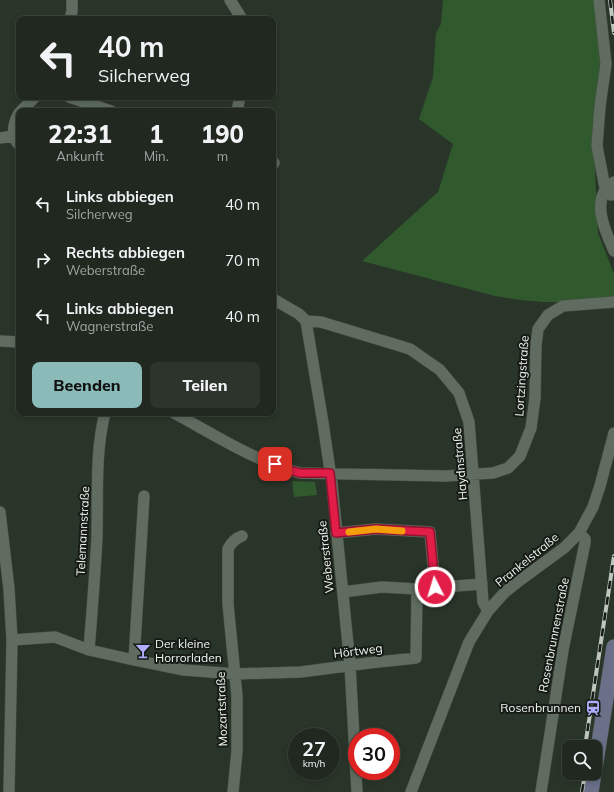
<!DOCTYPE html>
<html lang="de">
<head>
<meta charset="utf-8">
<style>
	:root { --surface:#20281f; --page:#2d342c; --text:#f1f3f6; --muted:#a2a6a4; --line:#3d443d; --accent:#8bbbb9 }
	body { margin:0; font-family:Mulish,sans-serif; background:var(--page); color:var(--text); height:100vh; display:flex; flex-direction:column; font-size:15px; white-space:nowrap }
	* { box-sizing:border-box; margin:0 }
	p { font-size:13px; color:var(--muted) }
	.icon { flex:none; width:22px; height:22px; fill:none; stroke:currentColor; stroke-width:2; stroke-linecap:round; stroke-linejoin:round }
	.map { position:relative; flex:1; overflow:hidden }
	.details { position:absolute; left:16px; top:108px; width:260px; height:308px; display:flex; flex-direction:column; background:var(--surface); border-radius:8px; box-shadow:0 2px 6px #0003,0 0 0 1px var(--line) }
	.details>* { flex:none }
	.top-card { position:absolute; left:16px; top:16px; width:260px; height:84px; border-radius:8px; box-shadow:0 2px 6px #0003,0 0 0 1px var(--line); background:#20281f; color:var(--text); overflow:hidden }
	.fabs { position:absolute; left:562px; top:740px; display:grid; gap:8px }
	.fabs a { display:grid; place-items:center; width:40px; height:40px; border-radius:8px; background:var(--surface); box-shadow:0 2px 6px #0003,0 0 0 1px var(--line); font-size:20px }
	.speed { position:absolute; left:288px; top:728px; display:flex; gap:8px; font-size:20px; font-weight:700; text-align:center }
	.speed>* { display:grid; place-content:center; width:52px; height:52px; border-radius:50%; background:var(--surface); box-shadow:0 2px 6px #0003,0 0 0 1px var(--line); line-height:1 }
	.speed small { font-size:10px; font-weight:400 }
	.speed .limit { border:6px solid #d22; background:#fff; color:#111 }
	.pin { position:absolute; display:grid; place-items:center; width:34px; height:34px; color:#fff; margin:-17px; border-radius:8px; box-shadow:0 2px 6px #0006 }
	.me { position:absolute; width:44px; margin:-22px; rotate:355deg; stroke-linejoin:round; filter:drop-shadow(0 0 3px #0008) }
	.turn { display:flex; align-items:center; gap:14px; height:84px; padding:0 16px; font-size:18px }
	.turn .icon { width:52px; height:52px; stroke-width:2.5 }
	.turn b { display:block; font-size:28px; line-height:34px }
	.eta { display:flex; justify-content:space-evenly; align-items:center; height:68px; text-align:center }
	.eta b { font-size:24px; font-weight:800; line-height:28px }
	.cta { display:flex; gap:8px; margin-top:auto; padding:8px 16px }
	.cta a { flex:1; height:46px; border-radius:8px; background:var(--accent); color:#111; font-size:16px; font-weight:800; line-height:46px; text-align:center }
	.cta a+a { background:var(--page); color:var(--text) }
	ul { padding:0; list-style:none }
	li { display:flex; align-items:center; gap:12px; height:56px; padding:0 16px }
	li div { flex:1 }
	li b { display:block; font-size:15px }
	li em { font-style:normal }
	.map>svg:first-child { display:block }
	.green { fill:#305a2d }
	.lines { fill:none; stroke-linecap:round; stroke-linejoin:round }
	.minor-casing { stroke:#485147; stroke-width:12 }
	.secondary-casing { stroke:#485147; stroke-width:16 }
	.minor { stroke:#606c5f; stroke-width:11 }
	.secondary { stroke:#697088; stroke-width:15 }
	.rail-casing { stroke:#bec6bd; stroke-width:4 }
	.rail { stroke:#161b16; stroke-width:2.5; stroke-dasharray:8; stroke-linecap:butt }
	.route-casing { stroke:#92132f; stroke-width:10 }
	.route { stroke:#e11d48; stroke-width:7 }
	.slow { stroke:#f59e0b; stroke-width:7 }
	.labels { text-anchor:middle; stroke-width:4; stroke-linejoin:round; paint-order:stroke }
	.street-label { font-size:12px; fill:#f0f7ef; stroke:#161b16 }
	.poi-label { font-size:12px; fill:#f0f7ef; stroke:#161b16; text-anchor:start }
</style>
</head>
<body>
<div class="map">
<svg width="614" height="792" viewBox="0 0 614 792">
	<rect width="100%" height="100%" fill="#2a3529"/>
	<path class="green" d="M443,0H597L601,52L594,151L598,233L614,274V300L577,302H543L520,300L495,296L362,261L438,192L453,144L419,119L433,77L436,33L441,24Z
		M292,481L315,482L317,495L294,497Z"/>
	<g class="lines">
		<g class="minor-casing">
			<path id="minor" d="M230,0L242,19
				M599,0L606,64L600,106L597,146L605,188L611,195
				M70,19L72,11V0
				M69,97L111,111
				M21,111L35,97
				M237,111L240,97
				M19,113C13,124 10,135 19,145
				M0,138L13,136
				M273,163H274
				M614,182C589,197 605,231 614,251
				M273,299L299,314L306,321
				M306,321L323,423L332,484L350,665L357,792
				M306,321L321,322L410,349L440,370L459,393L469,422L483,602L488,611
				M0,341L19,342
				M174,413C213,434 256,462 300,473L446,476L493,473L508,468L520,456L531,428L535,398L536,345L538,329L548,315L563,306L614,302
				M0,512L9,589L12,640L9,792
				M336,533L376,529L430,532L435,587
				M343,592L382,587L417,589L482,584
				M12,640L55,637L89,650L134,660L184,670L235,674L301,672L369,663L416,658L417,589
				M89,650C92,612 95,575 97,537C98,497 95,451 105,413
				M134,660L144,496
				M233,792L237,751V696L228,604V549C231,543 236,538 242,536
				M411,792L469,642L488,611L504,593L519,581L564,548L579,533L593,507L600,486L614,433
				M541,792L563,650L585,543V539L579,533"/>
		</g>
		<g class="secondary-casing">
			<path id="secondary" d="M595,768L614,647
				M591,792L594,773"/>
		</g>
		<use href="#minor" class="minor"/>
		<use href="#secondary" class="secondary"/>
		<g class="rail-casing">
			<path id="rail" d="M610,0L614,33
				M585,747L614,556
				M582,792L585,773"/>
		</g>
		<use href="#rail" class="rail"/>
	</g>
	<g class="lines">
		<g class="route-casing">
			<path id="route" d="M275,464L289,470L300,473H330L336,533L376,529L430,532L435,587"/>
		</g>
		<use href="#route" class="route"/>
		<path class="slow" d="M349,532L376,529L402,531"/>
	</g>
	<defs>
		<g id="bar-bare" transform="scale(1.2)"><path d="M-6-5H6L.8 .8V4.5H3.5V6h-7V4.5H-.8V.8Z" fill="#adaefb" stroke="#161b16" stroke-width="2.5" paint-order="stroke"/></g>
		<g id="station-bare" transform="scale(1.2)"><path d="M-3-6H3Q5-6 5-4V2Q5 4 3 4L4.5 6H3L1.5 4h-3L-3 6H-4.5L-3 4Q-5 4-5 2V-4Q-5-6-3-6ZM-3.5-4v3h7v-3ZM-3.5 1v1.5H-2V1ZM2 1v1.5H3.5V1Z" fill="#adaefb" stroke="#161b16" stroke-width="2.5" paint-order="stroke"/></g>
	</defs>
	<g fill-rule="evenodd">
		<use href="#bar-bare" x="143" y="651"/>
		<use href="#station-bare" x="593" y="708"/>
	</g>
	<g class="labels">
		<g class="street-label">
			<text transform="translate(522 376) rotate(-86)" y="4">Lortzingstraße</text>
			<text transform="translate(460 464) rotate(-95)" y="4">Haydnstraße</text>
			<text transform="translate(83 531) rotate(-87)" y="4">Telemannstraße</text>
			<text transform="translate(326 557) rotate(-96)" y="4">Weberstraße</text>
			<text transform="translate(527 560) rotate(-39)" y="4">Prankelstraße</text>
			<text transform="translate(554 635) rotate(-79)" y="4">Rosenbrunnenstraße</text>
			<text transform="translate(358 651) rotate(-7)" y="4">Hörtweg</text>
			<text transform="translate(222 709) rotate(-92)" y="4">Mozartstraße</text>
		</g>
		<g class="poi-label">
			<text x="155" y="648">Der kleine<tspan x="155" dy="14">Horrorladen</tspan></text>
			<text x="581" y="712" text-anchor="end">Rosenbrunnen</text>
		</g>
	</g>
</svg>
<div class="fabs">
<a><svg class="icon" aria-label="search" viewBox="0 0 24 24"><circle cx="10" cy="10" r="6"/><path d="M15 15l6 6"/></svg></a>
</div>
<div class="speed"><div>27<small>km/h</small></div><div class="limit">30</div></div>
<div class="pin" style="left:275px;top:464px;background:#d93025"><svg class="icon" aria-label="arrive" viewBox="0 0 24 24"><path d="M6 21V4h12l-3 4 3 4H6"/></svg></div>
<svg class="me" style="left:435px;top:587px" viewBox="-20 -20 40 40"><circle r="17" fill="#e11d48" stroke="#fff" stroke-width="3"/><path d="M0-11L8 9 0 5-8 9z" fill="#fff"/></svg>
<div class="top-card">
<div class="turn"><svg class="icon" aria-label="left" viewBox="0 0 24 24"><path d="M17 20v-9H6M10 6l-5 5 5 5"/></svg><div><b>40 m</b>Silcherweg</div></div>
</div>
<section class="details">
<div class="eta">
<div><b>22:31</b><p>Ankunft</p></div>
<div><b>1</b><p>Min.</p></div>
<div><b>190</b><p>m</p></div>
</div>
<ul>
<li><svg class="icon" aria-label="left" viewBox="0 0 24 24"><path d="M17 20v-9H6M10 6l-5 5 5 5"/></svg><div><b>Links abbiegen</b><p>Silcherweg</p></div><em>40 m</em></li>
<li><svg class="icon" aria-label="right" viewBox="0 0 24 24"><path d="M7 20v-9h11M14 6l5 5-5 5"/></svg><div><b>Rechts abbiegen</b><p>Weberstraße</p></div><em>70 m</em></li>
<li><svg class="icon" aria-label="left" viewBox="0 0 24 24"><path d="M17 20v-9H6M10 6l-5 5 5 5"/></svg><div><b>Links abbiegen</b><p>Wagnerstraße</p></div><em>40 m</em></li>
</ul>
<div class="cta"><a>Beenden</a><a>Teilen</a></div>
</section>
</div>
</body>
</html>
